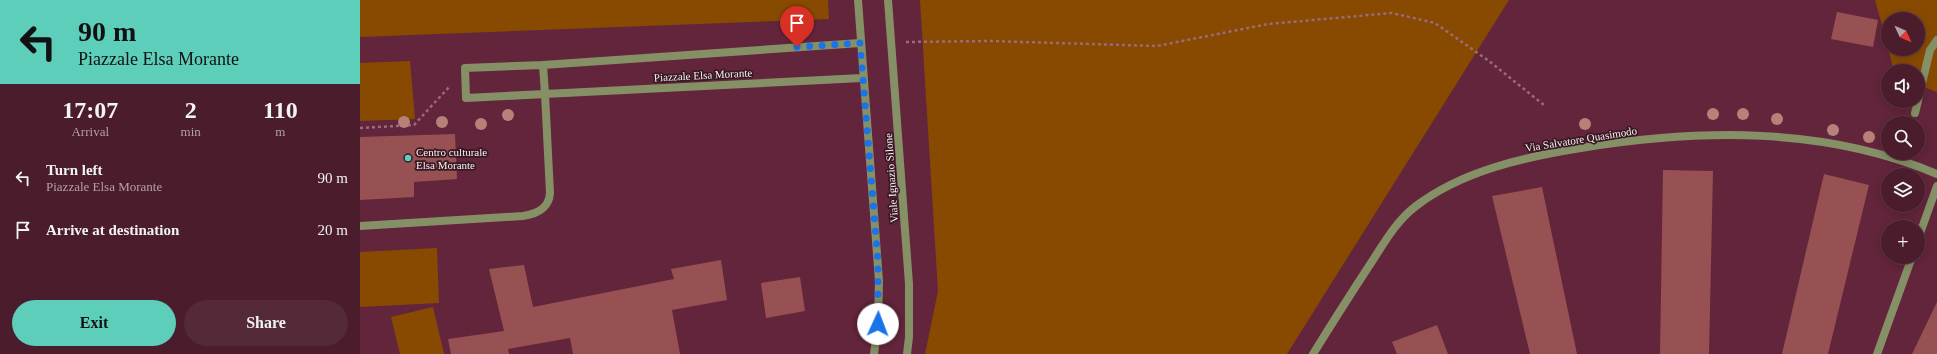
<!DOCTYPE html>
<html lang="en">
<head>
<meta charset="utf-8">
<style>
	:root { --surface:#4a1c2c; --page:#542938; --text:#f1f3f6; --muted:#b2a1a9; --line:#613a48; --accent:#5cceba }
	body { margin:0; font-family:"Times New Roman",serif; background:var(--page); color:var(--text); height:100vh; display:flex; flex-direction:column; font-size:15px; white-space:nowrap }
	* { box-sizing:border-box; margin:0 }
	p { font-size:13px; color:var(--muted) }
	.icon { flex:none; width:22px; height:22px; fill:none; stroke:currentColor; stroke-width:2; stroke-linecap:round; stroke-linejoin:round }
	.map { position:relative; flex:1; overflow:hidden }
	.side { display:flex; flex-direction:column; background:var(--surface); width:360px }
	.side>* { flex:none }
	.banner { background:#5cceba; color:#111; overflow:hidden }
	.needle { width:26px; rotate:134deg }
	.tools { position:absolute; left:1521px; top:12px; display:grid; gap:8px }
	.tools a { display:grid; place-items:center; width:44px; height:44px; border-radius:50%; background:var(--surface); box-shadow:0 2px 10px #0003,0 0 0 1px var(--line); font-size:20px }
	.pin { position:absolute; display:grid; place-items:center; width:34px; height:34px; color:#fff; margin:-41px -17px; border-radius:50% 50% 50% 0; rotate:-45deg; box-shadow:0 0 4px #0007 }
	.pin .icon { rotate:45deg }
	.me { position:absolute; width:44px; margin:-22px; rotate:2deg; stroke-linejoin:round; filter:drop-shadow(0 0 3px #0008) }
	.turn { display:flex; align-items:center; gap:14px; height:84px; padding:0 12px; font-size:18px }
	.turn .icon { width:52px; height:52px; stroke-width:2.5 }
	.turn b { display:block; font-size:28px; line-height:34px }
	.eta { display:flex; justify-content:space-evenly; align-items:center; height:68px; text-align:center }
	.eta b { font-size:24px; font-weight:600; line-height:28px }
	.cta { display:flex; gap:8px; margin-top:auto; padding:8px 12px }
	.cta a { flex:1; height:46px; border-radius:24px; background:var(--accent); color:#111; font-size:16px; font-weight:600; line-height:46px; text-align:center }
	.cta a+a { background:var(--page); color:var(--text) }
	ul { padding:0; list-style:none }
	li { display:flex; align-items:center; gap:12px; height:52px; padding:0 12px }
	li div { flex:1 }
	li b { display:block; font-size:15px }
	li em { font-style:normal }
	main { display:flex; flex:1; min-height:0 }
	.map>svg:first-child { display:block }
	.green { fill:#884a00 }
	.building { fill:#975152 }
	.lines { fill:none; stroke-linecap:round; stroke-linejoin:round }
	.path { stroke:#996b7b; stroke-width:2.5; stroke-dasharray:3 3; stroke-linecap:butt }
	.service { stroke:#859066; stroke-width:8 }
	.minor { stroke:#859066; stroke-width:8 }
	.tertiary { stroke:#859066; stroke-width:8 }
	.tree { fill:#b58179 }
	.route { stroke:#1a73e8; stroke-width:7; stroke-dasharray:0 12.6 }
	.poi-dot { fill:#5cceba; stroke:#371a24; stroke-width:1.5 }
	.labels { text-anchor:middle; stroke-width:3.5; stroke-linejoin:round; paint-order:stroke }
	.street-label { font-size:11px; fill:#feedf2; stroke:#371a24 }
	.poi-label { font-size:11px; fill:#feedf2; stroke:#371a24; text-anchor:start }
</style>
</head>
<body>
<main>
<section class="side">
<div class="banner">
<div class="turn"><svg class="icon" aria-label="left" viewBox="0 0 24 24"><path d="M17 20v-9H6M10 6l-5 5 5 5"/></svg><div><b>90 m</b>Piazzale Elsa Morante</div></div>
</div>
<div class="eta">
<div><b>17:07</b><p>Arrival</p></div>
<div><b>2</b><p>min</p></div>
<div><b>110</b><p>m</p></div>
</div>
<ul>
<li><svg class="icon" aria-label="left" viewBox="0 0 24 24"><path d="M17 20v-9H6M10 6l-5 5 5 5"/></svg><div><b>Turn left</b><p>Piazzale Elsa Morante</p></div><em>90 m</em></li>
<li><svg class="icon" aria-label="arrive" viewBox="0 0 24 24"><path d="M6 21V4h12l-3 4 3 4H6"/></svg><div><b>Arrive at destination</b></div><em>20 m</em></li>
</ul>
<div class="cta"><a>Exit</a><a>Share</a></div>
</section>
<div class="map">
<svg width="1577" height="354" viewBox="0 0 1577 354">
	<rect width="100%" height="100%" fill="#63253b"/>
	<path class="green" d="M0,0H468L469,19L0,37Z
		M560,0H1149L927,354H565L578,291Z
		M1515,0H1577V92L1558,85V71H1534L1528,49H1558V19H1528V47Z
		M50,61L55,119L0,121V63Z
		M77,248L79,303L0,307V252Z
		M73,307L84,354H40L31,317Z"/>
	<path class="building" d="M1477,12L1518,20L1513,47L1471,39Z
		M95,134L97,179L54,182V197L0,200V137Z
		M1303,170L1353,171L1349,354H1300Z
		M1464,174L1509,185L1468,354H1422Z
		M1182,187L1217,354H1170L1132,196Z
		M361,260L367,300L312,310L320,354H213L210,338L148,349L149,354H91L88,339L144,331L129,269L164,265L173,307L314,279L311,269Z
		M440,277L445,311L406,318L401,283Z
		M1577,302V354H1552Z
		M1077,325L1088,354H1037L1032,342Z"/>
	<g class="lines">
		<path class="path" d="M546,42L630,41L797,46L908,24L1032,13L1075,23L1129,61L1184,105
			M0,128L54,125L90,86"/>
		<path class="service" d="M1558,100L1570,50L1577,40
			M1555,113L1558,101
			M1558,239L1577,186
			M1517,354L1552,257"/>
		<path class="minor" d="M500,43L183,65L185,94L502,78
			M0,226L163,216C176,214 189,209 190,193L185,94L106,98L105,68L183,65
			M953,354C971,325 990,295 1009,266C1023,245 1035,222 1056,206C1102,171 1164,157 1221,148C1339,129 1465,126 1577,174"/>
		<path class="tertiary" d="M498,0L519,281L518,324L514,354
			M528,0L549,284V337L547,354"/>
	</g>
	<g class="tree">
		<circle cx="1353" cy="114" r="6"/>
		<circle cx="1383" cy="114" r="6"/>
		<circle cx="148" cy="115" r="6"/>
		<circle cx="1417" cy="119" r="6"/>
		<circle cx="44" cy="122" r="6"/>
		<circle cx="82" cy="122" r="6"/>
		<circle cx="121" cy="124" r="6"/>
		<circle cx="1225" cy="124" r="6"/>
		<circle cx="1473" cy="130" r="6"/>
		<circle cx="1509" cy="137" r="6"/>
	</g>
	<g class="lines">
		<path class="route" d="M437,47L500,43L518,262V324"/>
	</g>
	<circle class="poi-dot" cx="48" cy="158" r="4"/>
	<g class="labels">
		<g class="street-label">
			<text transform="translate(343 75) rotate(-3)" y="4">Piazzale Elsa Morante</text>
			<text transform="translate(1221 139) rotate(-9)" y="4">Via Salvatore Quasimodo</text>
			<text transform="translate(531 178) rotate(-94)" y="4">Viale Ignazio Silone</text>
		</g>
		<g class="poi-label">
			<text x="56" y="156">Centro culturale<tspan x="56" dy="13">Elsa Morante</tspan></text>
		</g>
	</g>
</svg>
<div class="tools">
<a><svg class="needle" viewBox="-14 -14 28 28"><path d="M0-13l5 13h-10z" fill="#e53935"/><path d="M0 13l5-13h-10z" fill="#b2a1a9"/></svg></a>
<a><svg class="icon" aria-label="sound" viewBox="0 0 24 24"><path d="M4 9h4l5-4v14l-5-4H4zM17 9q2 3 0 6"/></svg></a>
<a><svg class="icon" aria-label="search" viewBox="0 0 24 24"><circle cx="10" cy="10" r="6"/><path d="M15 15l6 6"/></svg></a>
<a><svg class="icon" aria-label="layers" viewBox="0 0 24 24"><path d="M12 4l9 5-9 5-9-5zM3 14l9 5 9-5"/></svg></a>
<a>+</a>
</div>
<div class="pin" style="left:437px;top:47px;background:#d93025"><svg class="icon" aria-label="arrive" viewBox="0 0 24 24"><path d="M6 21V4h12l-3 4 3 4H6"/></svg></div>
<svg class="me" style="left:518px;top:324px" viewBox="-20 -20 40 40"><circle r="19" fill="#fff"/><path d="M0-13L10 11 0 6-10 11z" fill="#1a73e8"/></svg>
</div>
</main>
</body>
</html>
